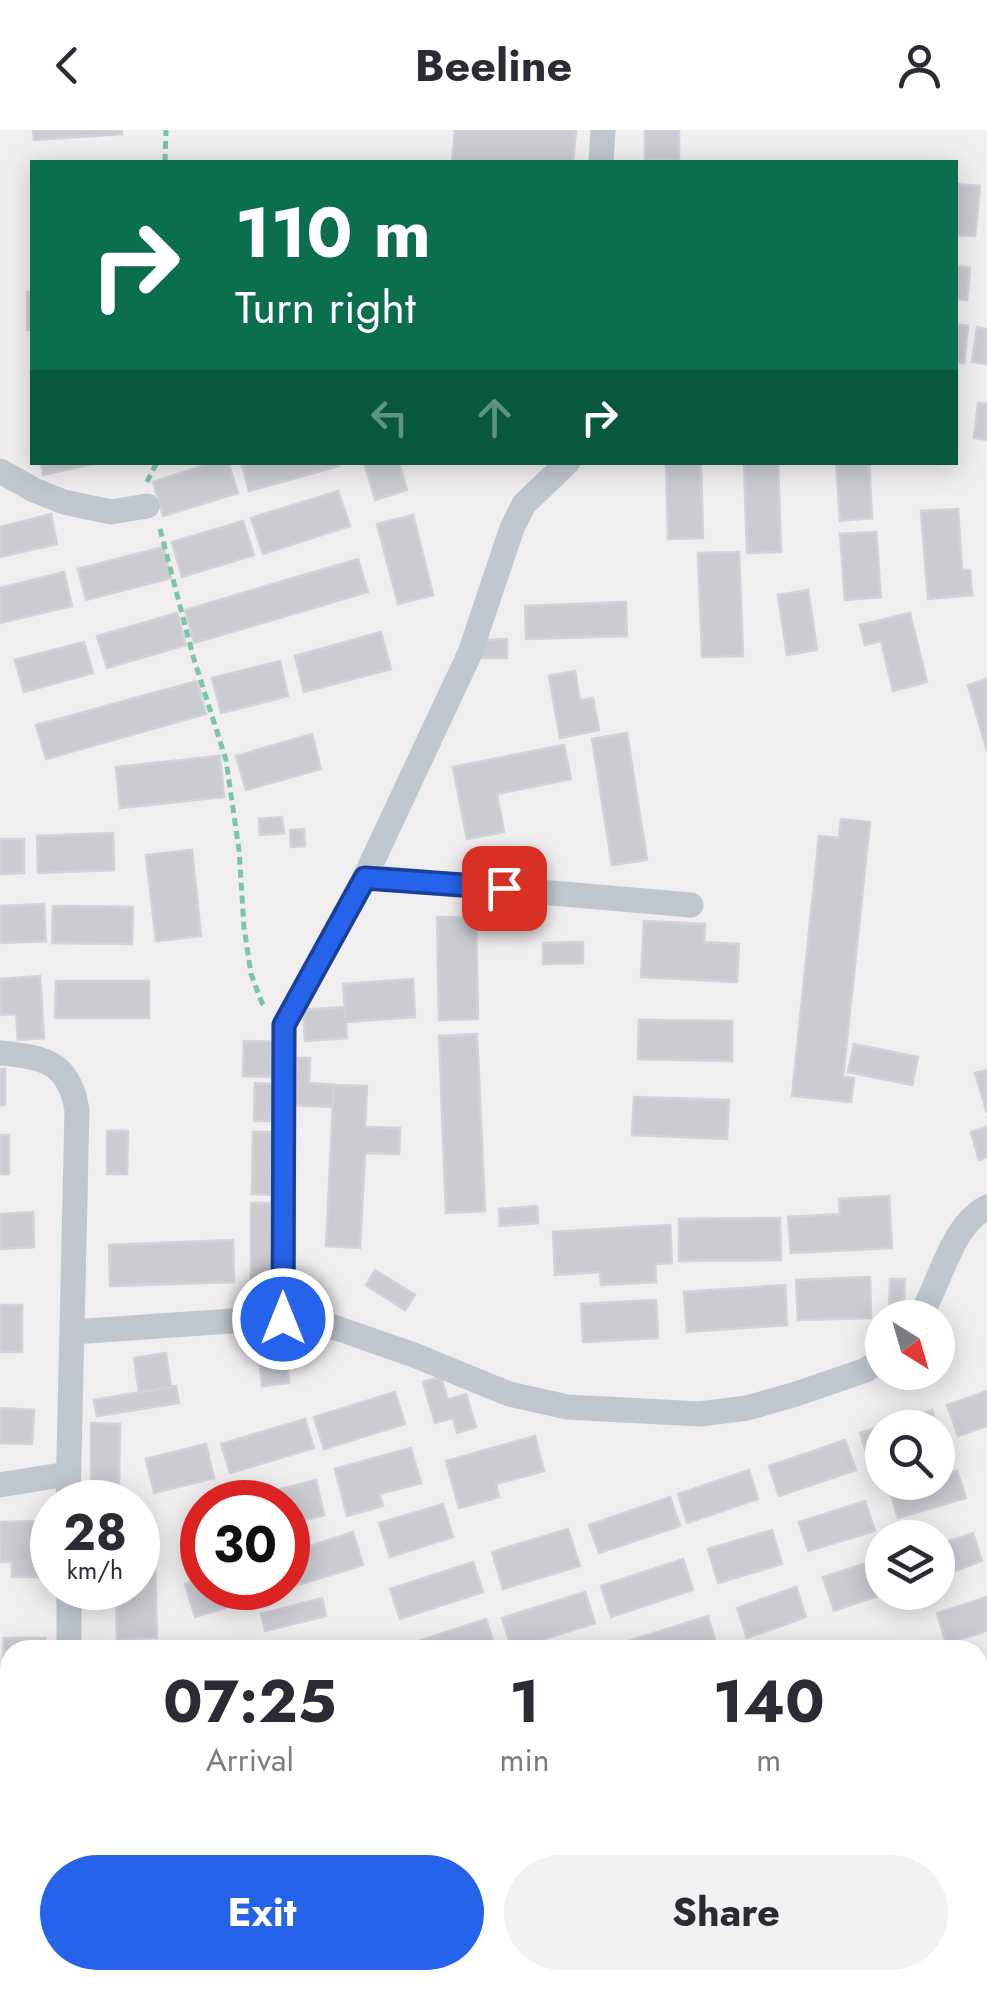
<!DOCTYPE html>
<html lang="en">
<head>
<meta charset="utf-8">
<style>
	:root { --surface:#fff; --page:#f2f2f3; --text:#2b2b33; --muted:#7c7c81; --accent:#2563eb }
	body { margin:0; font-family:Jost,sans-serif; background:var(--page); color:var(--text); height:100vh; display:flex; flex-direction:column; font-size:38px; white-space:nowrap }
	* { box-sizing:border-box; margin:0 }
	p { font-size:32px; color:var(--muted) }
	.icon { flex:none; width:55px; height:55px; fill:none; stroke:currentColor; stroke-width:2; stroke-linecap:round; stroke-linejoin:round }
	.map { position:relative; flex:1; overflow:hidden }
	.drawer { position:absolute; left:0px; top:1510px; width:988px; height:350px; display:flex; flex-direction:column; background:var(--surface); border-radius:30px 30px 0 0; box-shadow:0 5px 25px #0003 }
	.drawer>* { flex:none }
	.hud { position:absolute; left:30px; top:30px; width:928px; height:305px; border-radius:0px; box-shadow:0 5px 25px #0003; background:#0b6e4f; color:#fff; overflow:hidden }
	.needle { width:65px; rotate:143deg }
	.tools { position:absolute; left:865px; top:1170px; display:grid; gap:20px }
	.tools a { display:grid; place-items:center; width:90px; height:90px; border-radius:50%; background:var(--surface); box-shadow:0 5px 25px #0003; font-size:50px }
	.speed { position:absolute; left:30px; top:1350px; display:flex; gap:20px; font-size:50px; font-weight:700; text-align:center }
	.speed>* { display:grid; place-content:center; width:130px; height:130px; border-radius:50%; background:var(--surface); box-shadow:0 5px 25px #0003; line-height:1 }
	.speed small { font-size:25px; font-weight:400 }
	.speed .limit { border:15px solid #d22; background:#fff; color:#111 }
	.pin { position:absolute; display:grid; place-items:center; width:85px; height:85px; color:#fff; margin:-42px; border-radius:20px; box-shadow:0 5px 15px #0006 }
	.me { position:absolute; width:110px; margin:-55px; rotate:0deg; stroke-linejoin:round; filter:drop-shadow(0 0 8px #0008) }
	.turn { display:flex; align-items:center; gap:35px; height:210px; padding:0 40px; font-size:45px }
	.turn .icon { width:130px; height:130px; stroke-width:2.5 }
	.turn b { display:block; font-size:70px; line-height:85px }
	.lanes { display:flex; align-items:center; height:95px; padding:0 40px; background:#0003; justify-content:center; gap:50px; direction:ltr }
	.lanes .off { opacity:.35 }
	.eta { display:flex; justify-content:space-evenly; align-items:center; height:170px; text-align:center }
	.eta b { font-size:60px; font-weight:700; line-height:70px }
	.button { display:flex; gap:20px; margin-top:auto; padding:20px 40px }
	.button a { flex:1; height:115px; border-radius:60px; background:var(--accent); color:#fff; font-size:40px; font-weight:700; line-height:115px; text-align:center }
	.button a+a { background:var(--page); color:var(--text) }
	header { display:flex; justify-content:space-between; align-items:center; height:130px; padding:0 40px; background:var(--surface); font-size:45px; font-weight:700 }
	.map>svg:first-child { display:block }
	.green { fill:#bfebd4 }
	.building { fill:#cbccd2; stroke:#d2d3d9; stroke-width:2.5 }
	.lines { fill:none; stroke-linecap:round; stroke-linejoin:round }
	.path { stroke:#7ac6a7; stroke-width:5; stroke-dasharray:8 5; stroke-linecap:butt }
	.street { stroke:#bfc7cf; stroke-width:25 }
	.route-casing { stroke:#184099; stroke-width:25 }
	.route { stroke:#2563eb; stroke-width:18 }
</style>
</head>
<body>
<header><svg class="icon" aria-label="back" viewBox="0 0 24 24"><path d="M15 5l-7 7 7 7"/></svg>Beeline<svg class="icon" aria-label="person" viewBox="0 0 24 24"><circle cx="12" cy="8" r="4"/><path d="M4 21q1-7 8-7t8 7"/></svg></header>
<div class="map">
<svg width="987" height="1860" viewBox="0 0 987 1860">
	<rect width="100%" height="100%" fill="#f0eeee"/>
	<path class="green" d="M10,1642V1850H42V1860H0V1745L4,1733L0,1703V1651Z"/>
	<path class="building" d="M33,0H122V4L34,10Z
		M455,0H576L573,32H452Z
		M645,0H679V29L645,30Z
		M955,54L980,56L975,106L955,105Z
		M955,136L970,138L967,170L955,169Z
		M27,162H32V200H27Z
		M955,194L968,196L964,233L955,232Z
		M977,197L987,199V234L972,232Z
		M978,273L987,274V310L974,308Z
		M41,332H101L43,345Z
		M215,332H228L238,363L163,386L153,352Z
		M241,332H338L339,336L249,361Z
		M364,332H399L407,360L375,370Z
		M666,332H701L703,408L668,409Z
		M744,332H778L781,422L747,423Z
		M836,332H869L872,388L840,391Z
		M338,361L350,396L263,424L251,388Z
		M958,379L962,440H970L972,465L928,469L921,381Z
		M51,384L57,414L0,427V397Z
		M413,385L433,465L398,474L377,394Z
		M243,391L254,425L182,447L172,412Z
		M876,402L881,467L845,470L840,404Z
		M163,417L171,448L86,470L78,439Z
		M739,422L743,526L702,527L698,423Z
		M358,429L368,462L194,513L185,480Z
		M64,442L72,476L0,493V458Z
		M808,460L817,520L787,525L778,465Z
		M626,472L627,506L526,509L525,476Z
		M177,483L186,515L107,538L97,506Z
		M910,483L927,552L893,561L881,511L865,515L860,495Z
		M381,502L391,539L304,562L295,526Z
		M507,509V528H481V510Z
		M84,512L93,543L24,562L15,530Z
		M280,531L288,566L221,583L212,548Z
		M575,541L580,571L593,568L599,600L560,608L549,546Z
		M987,549V621L968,555Z
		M197,551L206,584L46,629L36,595Z
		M627,603L647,730L612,735L592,609Z
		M312,604L321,639L246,660L236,626Z
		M564,615L571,649L497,664L504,702L467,709L453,637Z
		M220,626L224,667L120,678L116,637Z
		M282,687L284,703L260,705L259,689Z
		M841,689L870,692L843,947L854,948L851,972L792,966L819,706L839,708Z
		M304,699L305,716L291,717L290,700Z
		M113,703L114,740L38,743L37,706Z
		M0,709H24V743L0,744Z
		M192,720L201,806L156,811L146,725Z
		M44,774L46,811L0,813V776Z
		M53,776L133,777L132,814L52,813Z
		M437,787H476L478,889L439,890Z
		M644,791L705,794L704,812L739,814L737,852L641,847Z
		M583,812V833L543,834V813Z
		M40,846L44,908L18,910L16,884L0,885V849Z
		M413,849L415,887L346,892L343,854Z
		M56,851H149V888H55Z
		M345,877L347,908L305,911L303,880Z
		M639,890L732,891V931L638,929Z
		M477,904L485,1081L446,1083L439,906Z
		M244,911L274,912L272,947L243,946Z
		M854,914L918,927L912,955L848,942Z
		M296,928H310L309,953L334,955L333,977L294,975Z
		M0,939H5V975H0Z
		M987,940V983L975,943Z
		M255,953L273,954L272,991H254Z
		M334,955L367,956L365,997L400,998L399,1024L365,1023L360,1118L326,1116Z
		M634,967L729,970L727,1009L632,1005Z
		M987,997V1027L979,1030L971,1002Z
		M107,1001H128L127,1044H107Z
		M253,1002H273L271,1065L252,1064Z
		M0,1005H9V1044H0Z
		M889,1066L892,1118L791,1123L788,1087L840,1084L839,1069Z
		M251,1073H271L272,1153L251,1154Z
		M537,1076L538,1093L500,1096L499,1079Z
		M33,1082L34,1117L0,1119V1084Z
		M780,1088L781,1130L679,1131V1089Z
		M670,1095L672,1133L655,1134L656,1152L601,1155L600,1142L555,1145L553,1102Z
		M233,1110L234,1152L110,1156L109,1115Z
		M375,1140L415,1165L405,1180L366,1155Z
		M870,1147L871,1188L798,1190L796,1150Z
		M890,1149H905L903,1187L889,1186Z
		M785,1155L787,1195L687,1202L684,1162Z
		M656,1170L658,1208L583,1212L581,1174Z
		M0,1175H22V1222H0Z
		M285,1209L289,1253L262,1256L258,1212Z
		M166,1223L171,1257L139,1263L134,1228Z
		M441,1247L448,1270L466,1264L476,1297L457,1303L453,1288L435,1293L423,1252Z
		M176,1256L179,1273L97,1286L94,1270Z
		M987,1261V1296L958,1306L947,1275Z
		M395,1262L405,1294L324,1319L314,1287Z
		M0,1278L34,1280L32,1314L0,1313Z
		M932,1280L942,1311L938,1312V1298H882V1330L870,1334L860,1303Z
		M305,1289L314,1318L230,1343L221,1314Z
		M91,1293L120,1294L119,1357L91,1358Z
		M535,1306L544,1341L496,1354L499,1367L459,1378L446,1331Z
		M845,1310L856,1340L779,1366L769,1336Z
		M206,1314L214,1348L154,1363L146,1329Z
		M411,1318L421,1353L379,1364L383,1376L347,1386L335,1339Z
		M749,1340L758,1369L687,1393L678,1364Z
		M957,1341L966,1368L898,1388L890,1362L919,1352H938V1347Z
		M316,1350L324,1385L288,1394V1372H228Z
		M670,1367L680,1396L599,1423L589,1395Z
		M865,1371L875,1401L808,1421L799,1392Z
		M443,1374L453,1407L390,1427L379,1393Z
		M44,1391L45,1447H12V1432H0V1392Z
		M568,1399L580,1436L503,1459L492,1422Z
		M772,1400L782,1434L718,1453L708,1419Z
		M353,1402L363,1435L273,1463L271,1458H288V1423Z
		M973,1403L982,1431L938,1447V1415Z
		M882,1428V1462H889L834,1481L823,1447Z
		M683,1429L693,1460L611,1487L601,1456Z
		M473,1432L483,1462L400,1489L390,1459Z
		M155,1433L157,1508L117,1509L116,1458H138V1434Z
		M202,1448V1458H249L253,1470L195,1487L185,1454Z
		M796,1457L806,1487L747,1508L737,1478Z
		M585,1462L595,1493L512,1520L502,1488Z
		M987,1467V1501L946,1514L937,1483Z
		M322,1468L326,1486L265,1501L261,1484Z
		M708,1486L718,1520H627L625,1512Z
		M486,1489L496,1520H407L406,1515Z
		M4,1508H45V1520H10V1539H3Z
		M987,1587V1626L982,1627L978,1613V1590Z
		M978,1690L987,1702V1717L978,1724Z
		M111,1850H147V1860H111Z"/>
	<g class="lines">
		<path class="path" d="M165,32L166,0
			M147,352L157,332
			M160,399L193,526L226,630L239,720L244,797L251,844L262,873L267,878
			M265,1850L266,1860"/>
		<path class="street" d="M601,32L603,0
			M0,341L34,360L64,372L111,382L147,376
			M365,747L691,775
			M0,923C43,927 69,931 77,980L68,1372
			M919,1188C941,1153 950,1096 987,1077
			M283,1189L284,895L365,747L470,523L512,398L524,374L568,332
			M73,1202L274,1188L322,1193L414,1225L509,1264L567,1277L700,1284L747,1278L796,1264L866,1240L882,1229
			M0,1355L68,1344
			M69,1458V1520
			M978,1835L987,1822
			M58,1860L59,1850
			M785,1860L791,1850
			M959,1860L966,1850"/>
	</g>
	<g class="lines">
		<g class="route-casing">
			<path id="route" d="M283,1189L284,895L365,748L504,758"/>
		</g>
		<use href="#route" class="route"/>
	</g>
</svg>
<div class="tools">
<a><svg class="needle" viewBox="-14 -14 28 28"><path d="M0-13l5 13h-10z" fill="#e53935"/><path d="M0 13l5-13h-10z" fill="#7c7c81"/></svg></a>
<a><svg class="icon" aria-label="search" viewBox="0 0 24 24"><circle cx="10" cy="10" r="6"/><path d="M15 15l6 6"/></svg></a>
<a><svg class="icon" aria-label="layers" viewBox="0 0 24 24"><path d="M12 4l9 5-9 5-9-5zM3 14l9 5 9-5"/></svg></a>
</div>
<div class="speed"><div>28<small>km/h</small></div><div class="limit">30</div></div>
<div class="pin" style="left:504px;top:758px;background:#d93025"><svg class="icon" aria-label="arrive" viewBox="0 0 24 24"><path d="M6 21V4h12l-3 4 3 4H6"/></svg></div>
<svg class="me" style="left:283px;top:1189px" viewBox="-20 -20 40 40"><circle r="17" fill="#2563eb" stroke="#fff" stroke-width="3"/><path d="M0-11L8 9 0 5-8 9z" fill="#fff"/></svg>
<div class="hud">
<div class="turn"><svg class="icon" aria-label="right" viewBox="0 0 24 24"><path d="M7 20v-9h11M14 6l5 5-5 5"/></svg><div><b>110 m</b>Turn right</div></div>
<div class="lanes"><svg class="icon off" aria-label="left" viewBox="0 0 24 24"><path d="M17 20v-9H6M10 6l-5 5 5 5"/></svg><svg class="icon off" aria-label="ahead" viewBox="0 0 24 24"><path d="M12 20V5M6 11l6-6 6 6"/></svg><svg class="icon" aria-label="right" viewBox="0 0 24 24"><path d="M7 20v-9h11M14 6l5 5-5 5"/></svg></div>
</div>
<section class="drawer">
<div class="eta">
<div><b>07:25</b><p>Arrival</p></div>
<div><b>1</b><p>min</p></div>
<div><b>140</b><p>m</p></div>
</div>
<div class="button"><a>Exit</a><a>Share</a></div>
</section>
</div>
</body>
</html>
